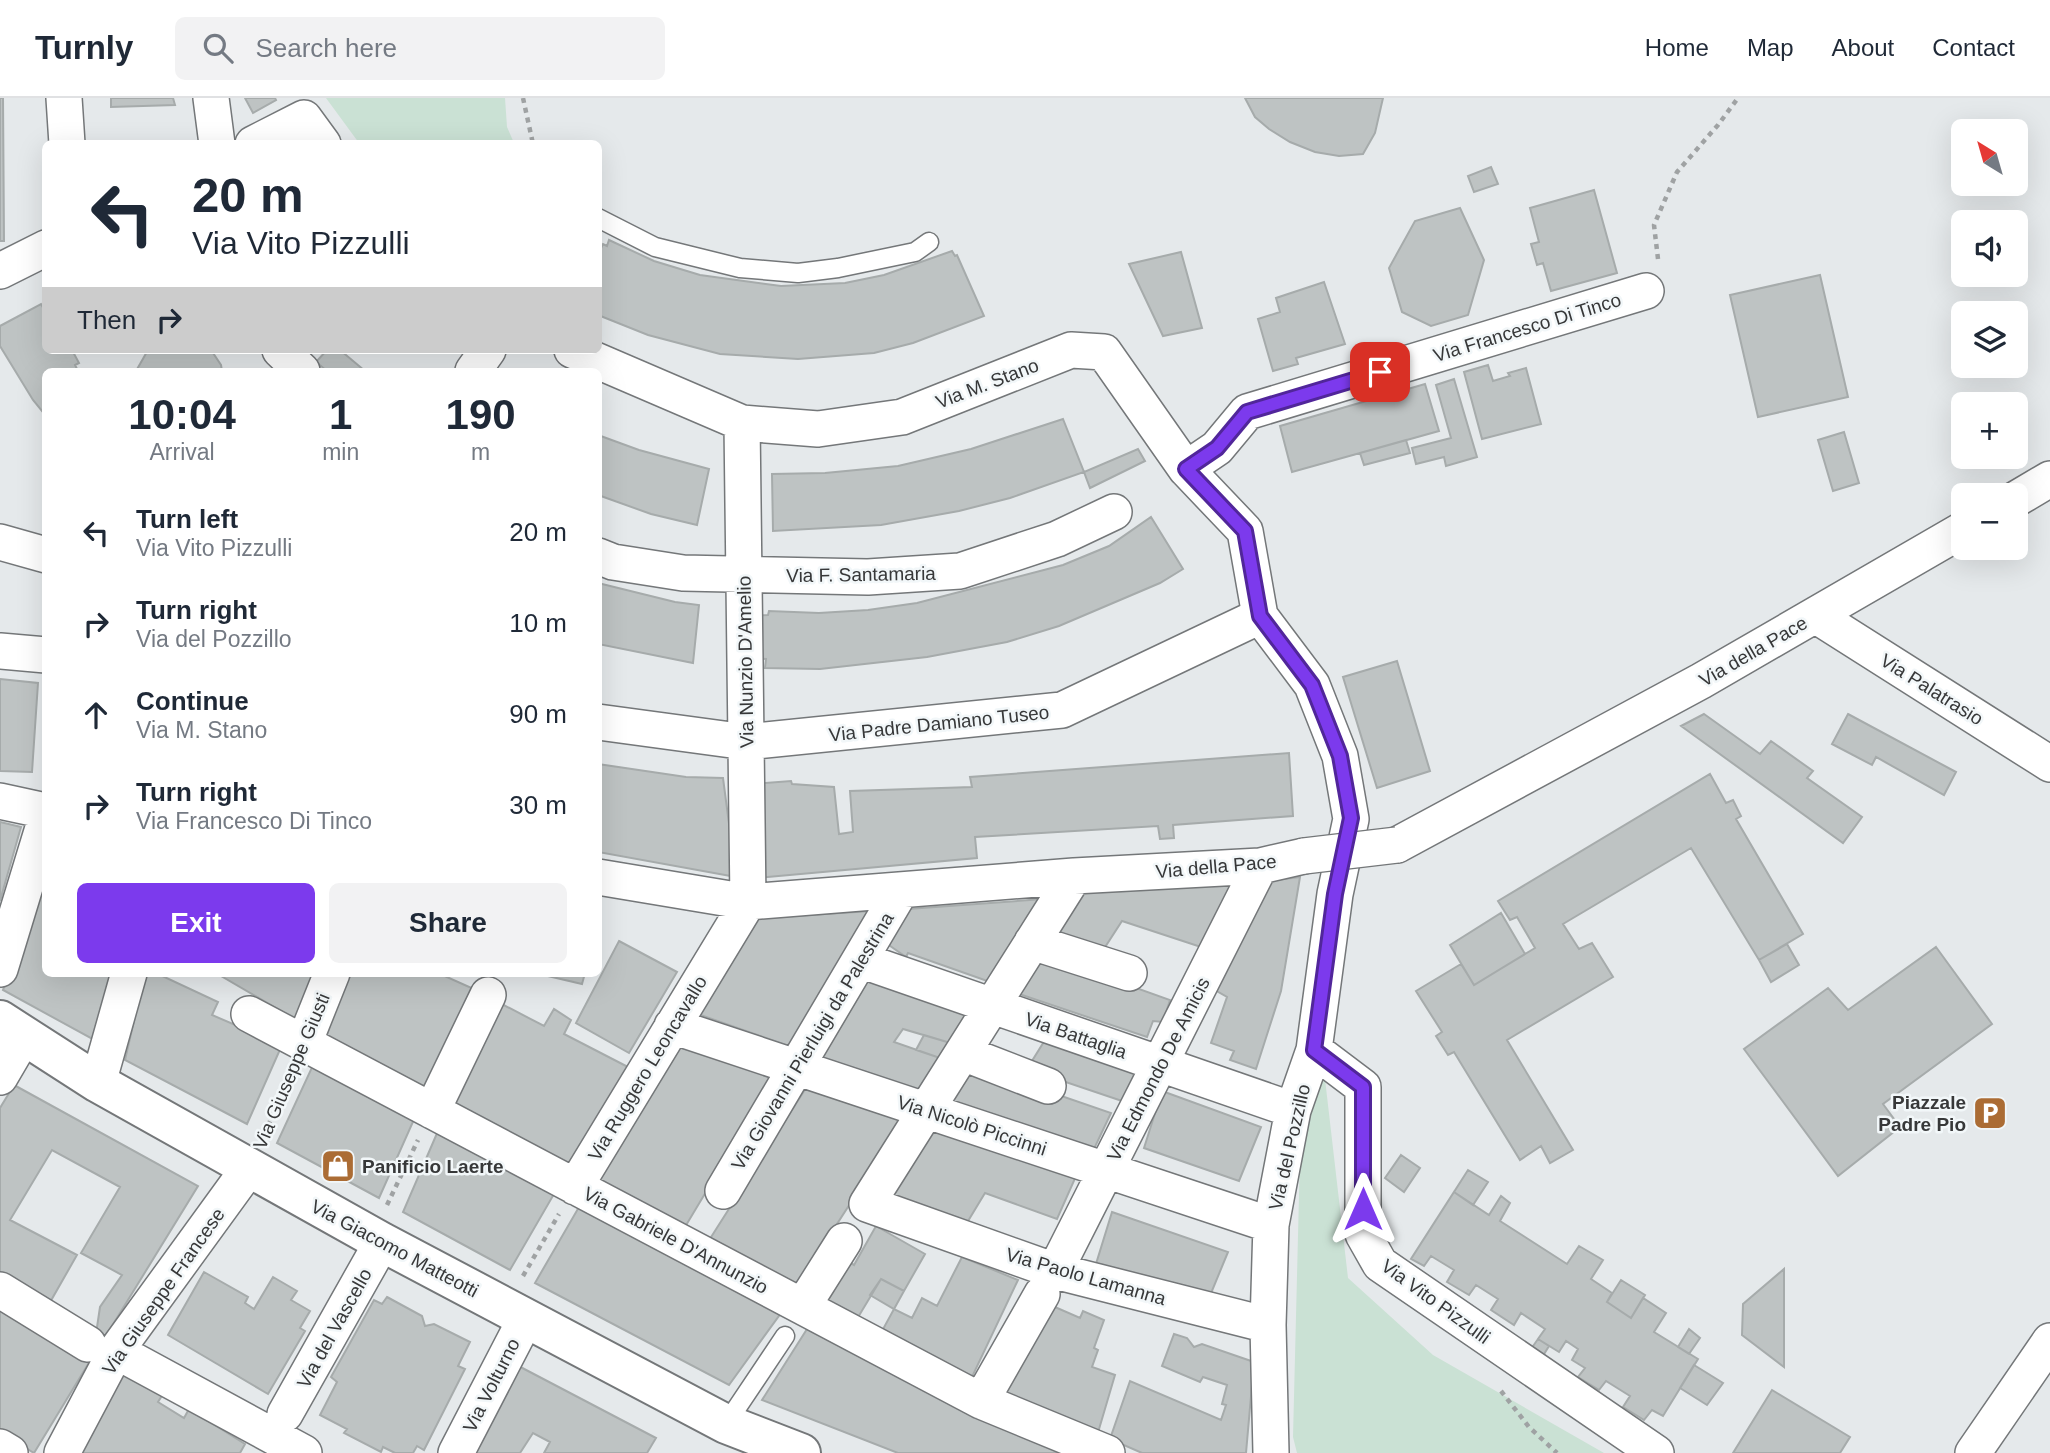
<!DOCTYPE html>
<html lang="en">
<head>
<meta charset="utf-8">
<style>
	:root { --surface:#fff; --page:#f2f2f3; --text:#1f2937; --muted:#747a83; --line:#e0e1e3; --accent:#7c3aed }
	body { margin:0; font-family:Helvetica,sans-serif; background:var(--page); color:var(--text); height:100vh; display:flex; flex-direction:column; font-size:26px; white-space:nowrap }
	* { box-sizing:border-box; margin:0 }
	p { font-size:23px; color:var(--muted) }
	.icon { flex:none; width:38px; height:38px; fill:none; stroke:currentColor; stroke-width:2; stroke-linecap:round; stroke-linejoin:round }
	.map { position:relative; flex:1; overflow:hidden }
	.panel { position:absolute; left:42px; top:270px; width:560px; height:609px; display:flex; flex-direction:column; background:var(--surface); border-radius:10px; box-shadow:0 7px 28px #0002 }
	.panel>* { flex:none }
	.guide { position:absolute; left:42px; top:42px; width:560px; height:214px; border-radius:10px; box-shadow:0 7px 28px #0002; background:#fff; color:var(--text); overflow:hidden }
	.needle { width:46px; rotate:323deg }
	.controls { position:absolute; left:1951px; top:21px; display:grid; gap:14px }
	.controls a { display:grid; place-items:center; width:77px; height:77px; border-radius:10px; background:var(--surface); box-shadow:0 7px 28px #0002; font-size:35px }
	.pin { position:absolute; display:grid; place-items:center; width:60px; height:60px; color:#fff; margin:-30px; border-radius:14px; box-shadow:0 4px 10px #0006 }
	.me { position:absolute; width:77px; margin:-38px; rotate:0deg; stroke-linejoin:round; filter:drop-shadow(0 0 5px #0008) }
	.turn { display:flex; align-items:center; gap:24px; height:147px; padding:0 35px; font-size:32px }
	.turn .icon { width:91px; height:91px; stroke-width:2.5 }
	.turn b { display:block; font-size:49px; line-height:60px }
	.then { display:flex; align-items:center; height:66px; padding:0 35px; background:#0003; gap:14px; font-size:26px }
	.eta { display:flex; justify-content:space-evenly; align-items:center; height:119px; text-align:center }
	.eta b { font-size:42px; font-weight:800; line-height:49px }
	.button { display:flex; gap:14px; margin-top:auto; padding:14px 35px }
	.button a { flex:1; height:80px; border-radius:10px; background:var(--accent); color:#fff; font-size:28px; font-weight:800; line-height:80px; text-align:center }
	.button a+a { background:var(--page); color:var(--text) }
	ul { padding:0; list-style:none }
	li { display:flex; align-items:center; gap:21px; height:91px; padding:0 35px }
	li div { flex:1 }
	li b { display:block; font-size:26px }
	li em { font-style:normal }
	header { display:flex; align-items:center; gap:42px; box-sizing:border-box; height:98px; padding:0 35px; background:var(--surface); border-bottom:2px solid var(--line) }
	header strong { font-size:33px }
	nav { display:flex; gap:38px; margin-inline-start:auto; font-size:24px }
	.search { width:490px; height:63px; background:var(--page); display:flex; align-items:center; gap:18px; box-sizing:border-box; padding:0 24px; border-radius:10px; color:var(--muted); font-size:26px }
	.map>svg:first-child { display:block }
	.green { fill:#cae1d4 }
	.building { fill:#bec3c3; stroke:#a6abab; stroke-width:2 }
	.lines { fill:none; stroke-linecap:round; stroke-linejoin:round }
	.lane-casing { stroke:#747779; stroke-width:21 }
	.street-casing { stroke:#747779; stroke-width:38 }
	.secondary-casing { stroke:#747779; stroke-width:42 }
	.path { stroke:#9fa2a3; stroke-width:4.5; stroke-dasharray:5 5; stroke-linecap:butt }
	.lane { stroke:#fff; stroke-width:18 }
	.street { stroke:#fff; stroke-width:35 }
	.secondary { stroke:#fff; stroke-width:38 }
	.street-bridge-casing { stroke:#747779; stroke-width:38; stroke-linecap:butt }
	.street-bridge { stroke:#fff; stroke-width:35 }
	.route-casing { stroke:#51269a; stroke-width:18 }
	.route { stroke:#7c3aed; stroke-width:12 }
	.labels { text-anchor:middle; stroke-width:5; stroke-linejoin:round; paint-order:stroke }
	.street-label { font-size:19px; fill:#373839; stroke:#f2f7f9 }
	.poi-label { font-size:19px; font-weight:bold; fill:#373839; stroke:#f2f7f9; text-anchor:end }
</style>
</head>
<body>
<header>
<strong>Turnly</strong>
<div class="search"><svg class="icon" aria-label="search" viewBox="0 0 24 24"><circle cx="10" cy="10" r="6"/><path d="M15 15l6 6"/></svg>Search here</div>
<nav><a>Home</a><a>Map</a><a>About</a><a>Contact</a></nav>
</header>
<div class="map">
<svg width="2050" height="1355" viewBox="0 0 2050 1355">
	<rect width="100%" height="100%" fill="#e5e9eb"/>
	<path class="green" d="M326,0H505L507,29L514,45H359Z
		M1325,981L1348,1180L1433,1257L1604,1355H1297L1293,1339L1301,1017Z"/>
	<path class="building" d="M0,0H3L4,143H0Z
		M111,0H173L175,7L111,9Z
		M245,0H275L276,2L253,15Z
		M1245,0H1383L1375,35L1363,56L1339,58L1315,54L1290,44L1269,31L1255,19Z
		M1491,69L1498,86L1474,94L1468,78Z
		M1594,92L1617,175L1551,193L1543,165L1537,167L1531,146L1539,144L1530,110Z
		M1460,110L1484,162L1468,217L1431,228L1402,214L1389,170L1415,123Z
		M609,142L654,163L700,177L781,188L845,185L884,177L952,153L955,158L957,157L984,218L913,245L874,255L798,261L720,256L648,237L598,217V156L603,146L607,148Z
		M1181,154L1202,230L1163,238L1129,166Z
		M1820,177L1848,299L1758,319L1730,197Z
		M1324,184L1345,246L1296,260L1298,266L1273,273L1258,221L1280,214L1276,200Z
		M41,206L46,215V252H72L79,265L75,267L78,273H46V318L33,302L0,248V228Z
		M148,252H211L221,267L222,273H136Z
		M327,252H340L365,273H327L316,264Z
		M1488,267L1493,283L1510,278L1508,275L1526,270L1541,326L1482,341L1464,274Z
		M1454,281L1477,359L1446,368L1444,359L1416,366L1412,350L1451,340L1436,287Z
		M1425,286L1439,333L1292,374L1280,328Z
		M1063,321L1084,374L1010,400L959,413L881,427L773,433L772,376L825,375L898,368L971,351Z
		M1844,334L1859,385L1833,393L1818,342Z
		M598,337L639,352L709,371L697,427L651,416L598,397Z
		M1406,342L1410,355L1364,367L1360,355Z
		M1138,351L1145,363L1090,390L1084,374Z
		M1151,419L1183,471L1160,485L1059,528L1007,544L927,559L820,571L765,570L766,561L751,560L749,518L768,517L769,513L819,515L868,512L917,505L1063,467L1109,448Z
		M598,485L675,504L699,507L693,565L598,546Z
		M1397,563L1430,673L1377,690L1343,579Z
		M0,581L38,585L32,674L0,673Z
		M1704,616L1760,656L1771,643L1813,673L1807,680L1862,719L1843,745L1681,628Z
		M1848,616L1956,674L1944,697L1876,659L1872,667L1832,646Z
		M1289,655L1293,718L1173,727L1174,740L1160,741L1158,728L975,739L977,760L756,780L751,686L791,683L792,686L834,689L839,736L853,734L850,693L972,689L970,679Z
		M598,666L686,679L723,680L736,779L598,754Z
		M1710,676L1726,705L1733,702L1741,718L1736,721L1803,836L1759,862L1691,750L1563,826L1579,851L1592,845L1613,879L1507,942L1573,1052L1550,1065L1541,1048L1520,1062L1454,954L1448,957L1436,938L1442,934L1416,893L1461,866L1474,887L1535,850L1517,819L1510,822L1498,803Z
		M0,724L21,729L0,803Z
		M46,766V875H114L98,944L3,892Z
		M1300,779L1281,893L1256,971L1230,962L1234,953L1211,945L1227,899L1215,892L1267,783Z
		M1233,784L1201,849L1122,823L1098,860L1052,845L1081,795Z
		M1044,801L993,885L908,855L906,859L886,845L908,811Z
		M872,813L792,949L692,914L745,821Z
		M1501,815L1525,856L1474,887L1450,847Z
		M619,843L677,874L629,955L576,925Z
		M1787,846L1799,867L1771,884L1759,862Z
		M1936,849L1992,926L1883,1006L1900,1029L1838,1078L1744,951L1828,890L1848,912Z
		M1044,857L1170,902L1163,924L1153,923L1147,939L1019,896Z
		M145,875H156L218,904L212,917L282,947L247,1026L125,962Z
		M216,875H316L300,924Z
		M344,875H438L476,892L427,992L327,938Z
		M535,875H585L582,886Z
		M872,876L974,912L954,946L903,931L894,944L943,961L923,994L822,960Z
		M498,904L544,928L554,911L571,922L564,936L628,969L571,1068L450,1005Z
		M1050,934L1141,965L1122,1003L1027,971Z
		M924,937L954,946L943,961L916,952Z
		M675,942L776,977L685,1129L594,1081Z
		M314,965L416,1017L379,1100L277,1045Z
		M971,967L1111,1015L1093,1053L949,1004Z
		M14,987L198,1088L104,1241L96,1236L100,1209L122,1177L81,1155L120,1089L52,1052L10,1122L77,1157L49,1206L0,1177V1010Z
		M806,990L904,1022L797,1188L706,1147Z
		M1162,993L1261,1029L1239,1083L1144,1050Z
		M931,1032L1077,1076L1057,1121L985,1095L965,1128L887,1098Z
		M438,1033L554,1096L510,1172L403,1114Z
		M1401,1057L1420,1070L1404,1094L1385,1080Z
		M1468,1072L1488,1084L1473,1107L1454,1094Z
		M1454,1094L1489,1117L1501,1098L1510,1105L1500,1123L1567,1166L1579,1148L1603,1162L1591,1181L1612,1195L1607,1204L1631,1220L1643,1200L1666,1215L1654,1234L1698,1261L1663,1318L1652,1312L1644,1322L1623,1309L1630,1298L1606,1283L1599,1292L1578,1279L1585,1270L1572,1262L1578,1251L1566,1243L1559,1254L1538,1241L1545,1231L1521,1215L1514,1227L1491,1212L1498,1201L1476,1187L1469,1197L1447,1184L1454,1172L1431,1158L1424,1168L1411,1161Z
		M579,1109L781,1215L729,1287L535,1185Z
		M1112,1114L1228,1154L1207,1205L1096,1166Z
		M876,1128L925,1156L904,1193L881,1181L857,1221L823,1202L846,1162L854,1167Z
		M962,1159L1018,1182L972,1279L882,1233L894,1211L912,1220L922,1200L937,1208Z
		M1784,1171V1269L1742,1237L1743,1206Z
		M204,1174L248,1199L245,1205L254,1211L273,1179L297,1193L291,1202L310,1213L300,1230L305,1233L268,1296L168,1237Z
		M881,1181L904,1193L894,1211L870,1197Z
		M1621,1182L1645,1197L1631,1220L1607,1204Z
		M387,1199L422,1218L425,1228L434,1226L470,1244L458,1268L465,1271L424,1352L417,1348L413,1355H395L383,1349L381,1354L344,1335L347,1331L320,1317L337,1284L331,1279L374,1202L382,1206Z
		M1048,1206L1080,1220L1083,1213L1104,1222L1094,1250L1098,1252L1092,1269L1115,1277L1097,1338L1000,1296Z
		M0,1207L90,1263L34,1355L0,1334Z
		M807,1231L991,1324L1062,1355H898L762,1302Z
		M1689,1231L1700,1240L1689,1256L1678,1249Z
		M1174,1236L1187,1240L1194,1249L1202,1246L1254,1264L1246,1355H1142L1110,1341L1130,1283L1221,1322L1226,1307L1222,1306L1227,1287L1203,1279L1200,1284L1162,1268Z
		M1538,1241L1549,1248L1536,1269L1524,1261Z
		M509,1263L656,1340L647,1355H544L550,1344L533,1335L520,1355H467Z
		M131,1265L168,1288L158,1304L184,1320L189,1311L245,1346L240,1355H75Z
		M1694,1267L1723,1285L1707,1307L1680,1290Z
		M1772,1292L1850,1339L1840,1355H1733Z"/>
	<g class="lines">
		<g class="lane-casing">
			<path id="lane" d="M598,120L655,149L740,170L798,175L838,170L915,154L929,144
				M726,1326L785,1238"/>
		</g>
		<g class="street-casing">
			<path id="street" d="M64,0L67,46
				M211,0L217,46
				M253,46L304,20L323,46
				M0,173L46,150
				M280,252L302,273
				M572,252L742,325L818,331L902,319L1071,252L1104,254L1186,371L1245,433L1260,518L1312,587L1340,658L1351,721L1335,796L1314,952L1293,1012L1271,1127L1268,1227L1271,1355
				M473,273L488,252
				M1186,371L1217,350L1247,314L1646,193
				M2016,401L2050,381
				M0,444L46,457
				M598,458L613,464L683,475L868,479L960,473L1057,441L1114,414
				M1815,517L2050,666
				M0,553L46,557
				M598,624L746,644L1062,612L1260,518
				M0,703L46,713
				M1397,747L1701,583L1964,431
				M1074,778L867,1106L1055,1173L1268,1227
				M598,779L748,804L1074,778L1260,768L1304,758
				M1032,844L1129,875
				M860,862L1293,1012
				M0,871L46,720
				M249,916L981,1303L1107,1355
				M672,928L1271,1127
				M304,945L332,875
				M1314,952L1363,989V1136L1380,1166L1656,1355
				M963,955L1048,988
				M0,979L24,938
				M98,985L129,875
				M432,1013L488,897
				M575,1089L748,804L742,325
				M723,1093L901,792
				M1055,1173L1260,768
				M0,1192L88,1246
				M803,1208L844,1143
				M116,1253L304,1355
				M981,1303L1042,1196
				M285,1316L382,1144
				M0,1349L10,1355
				M62,1355L116,1253L249,1070
				M456,1355L526,1220
				M1973,1355L2050,1243"/>
		</g>
		<g class="secondary-casing">
			<path id="secondary" d="M0,922L98,985L382,1144L726,1326L801,1355"/>
		</g>
		<path class="path" d="M523,0L533,46
			M1658,161L1654,127L1677,74L1718,27L1738,0
			M264,1037L291,975
			M387,1107L418,1042
			M523,1178L559,1116
			M1501,1293L1529,1329L1557,1355"/>
		<use href="#lane" class="lane"/>
		<use href="#street" class="street"/>
		<use href="#secondary" class="secondary"/>
		<g class="street-bridge-casing">
			<path id="street-bridge" d="M1304,758L1397,747"/>
		</g>
		<use href="#street-bridge" class="street-bridge"/>
	</g>
	<g class="lines">
		<g class="route-casing">
			<path id="route" d="M1363,1111V989L1314,952L1335,796L1351,720L1340,658L1312,587L1260,518L1245,433L1186,371L1217,350L1247,314L1380,274"/>
		</g>
		<use href="#route" class="route"/>
	</g>
	<defs>
		<g id="parking-square" transform="scale(1.75)"><rect x="-9" y="-9" width="18" height="18" rx="4" fill="#ab6c34" stroke="#f2f7f9"/><path d="M-3.5-5.5H1a3.5 3.5 0 0 1 0 7H-1V5.5H-3.5ZM-1-3.4V-.6H.8a1.4 1.4 0 0 0 0-2.8Z" fill="#fff"/></g>
		<g id="shop-square" transform="scale(1.75)"><rect x="-9" y="-9" width="18" height="18" rx="4" fill="#ab6c34" stroke="#f2f7f9"/><path d="M-5-2.5h2.3a2.7 3.5 0 0 1 5.4 0H5L5.5 6h-11ZM-1.5-2.5h3a1.5 2.3 0 0 0-3 0Z" fill="#fff"/></g>
	</defs>
	<g fill-rule="evenodd">
		<use href="#parking-square" x="1990" y="1015"/>
		<use href="#shop-square" x="338" y="1068"/>
	</g>
	<g class="labels">
		<g class="street-label">
			<text transform="translate(1527 229) rotate(-17)" y="7">Via Francesco Di Tinco</text>
			<text transform="translate(987 285) rotate(-21)" y="7">Via M. Stano</text>
			<text transform="translate(861 476) rotate(-1)" y="7">Via F. Santamaria</text>
			<text transform="translate(1753 553) rotate(-30)" y="7">Via della Pace</text>
			<text transform="translate(745 564) rotate(-91)" y="7">Via Nunzio D'Amelio</text>
			<text transform="translate(1932 591) rotate(32)" y="7">Via Palatrasio</text>
			<text transform="translate(939 625) rotate(-6)" y="7">Via Padre Damiano Tuseo</text>
			<text transform="translate(1216 768) rotate(-5)" y="7">Via della Pace</text>
			<text transform="translate(1076 937) rotate(19)" y="7">Via Battaglia</text>
			<text transform="translate(812 943) rotate(-59)" y="7">Via Giovanni Pierluigi da Palestrina</text>
			<text transform="translate(647 970) rotate(-59)" y="7">Via Ruggero Leoncavallo</text>
			<text transform="translate(1158 971) rotate(-63)" y="7">Via Edmondo De Amicis</text>
			<text transform="translate(291 973) rotate(-67)" y="7">Via Giuseppe Giusti</text>
			<text transform="translate(972 1027) rotate(18)" y="7">Via Nicolò Piccinni</text>
			<text transform="translate(1289 1049) rotate(-77)" y="7">Via del Pozzillo</text>
			<text transform="translate(676 1142) rotate(28)" y="7">Via Gabriele D'Annunzio</text>
			<text transform="translate(395 1150) rotate(28)" y="7">Via Giacomo Matteotti</text>
			<text transform="translate(1086 1178) rotate(16)" y="7">Via Paolo Lamanna</text>
			<text transform="translate(163 1193) rotate(-55)" y="7">Via Giuseppe Francese</text>
			<text transform="translate(1436 1203) rotate(36)" y="7">Via Vito Pizzulli</text>
			<text transform="translate(334 1230) rotate(-61)" y="7">Via del Vascello</text>
			<text transform="translate(491 1287) rotate(-63)" y="7">Via Volturno</text>
		</g>
		<g class="poi-label">
			<text x="1966" y="1011">Piazzale<tspan x="1966" dy="22">Padre Pio</tspan></text>
			<text x="362" y="1075" text-anchor="start">Panificio Laerte</text>
		</g>
	</g>
</svg>
<div class="controls">
<a><svg class="needle" viewBox="-14 -14 28 28"><path d="M0-13l5 13h-10z" fill="#e53935"/><path d="M0 13l5-13h-10z" fill="#747a83"/></svg></a>
<a><svg class="icon" aria-label="sound" viewBox="0 0 24 24"><path d="M4 9h4l5-4v14l-5-4H4zM17 9q2 3 0 6"/></svg></a>
<a><svg class="icon" aria-label="layers" viewBox="0 0 24 24"><path d="M12 4l9 5-9 5-9-5zM3 14l9 5 9-5"/></svg></a>
<a>+</a>
<a>−</a>
</div>
<div class="pin" style="left:1380px;top:274px;background:#d93025"><svg class="icon" aria-label="arrive" viewBox="0 0 24 24"><path d="M6 21V4h12l-3 4 3 4H6"/></svg></div>
<svg class="me" style="left:1363px;top:1111px" viewBox="-20 -20 40 40"><path d="M0-17L14 15 0 8-14 15z" fill="#7c3aed" stroke="#fff" stroke-width="4"/></svg>
<div class="guide">
<div class="turn"><svg class="icon" aria-label="left" viewBox="0 0 24 24"><path d="M17 20v-9H6M10 6l-5 5 5 5"/></svg><div><b>20 m</b>Via Vito Pizzulli</div></div>
<div class="then">Then<svg class="icon" aria-label="right" viewBox="0 0 24 24"><path d="M7 20v-9h11M14 6l5 5-5 5"/></svg></div>
</div>
<section class="panel">
<div class="eta">
<div><b>10:04</b><p>Arrival</p></div>
<div><b>1</b><p>min</p></div>
<div><b>190</b><p>m</p></div>
</div>
<ul>
<li><svg class="icon" aria-label="left" viewBox="0 0 24 24"><path d="M17 20v-9H6M10 6l-5 5 5 5"/></svg><div><b>Turn left</b><p>Via Vito Pizzulli</p></div><em>20 m</em></li>
<li><svg class="icon" aria-label="right" viewBox="0 0 24 24"><path d="M7 20v-9h11M14 6l5 5-5 5"/></svg><div><b>Turn right</b><p>Via del Pozzillo</p></div><em>10 m</em></li>
<li><svg class="icon" aria-label="ahead" viewBox="0 0 24 24"><path d="M12 20V5M6 11l6-6 6 6"/></svg><div><b>Continue</b><p>Via M. Stano</p></div><em>90 m</em></li>
<li><svg class="icon" aria-label="right" viewBox="0 0 24 24"><path d="M7 20v-9h11M14 6l5 5-5 5"/></svg><div><b>Turn right</b><p>Via Francesco Di Tinco</p></div><em>30 m</em></li>
</ul>
<div class="button"><a>Exit</a><a>Share</a></div>
</section>
</div>
</body>
</html>
